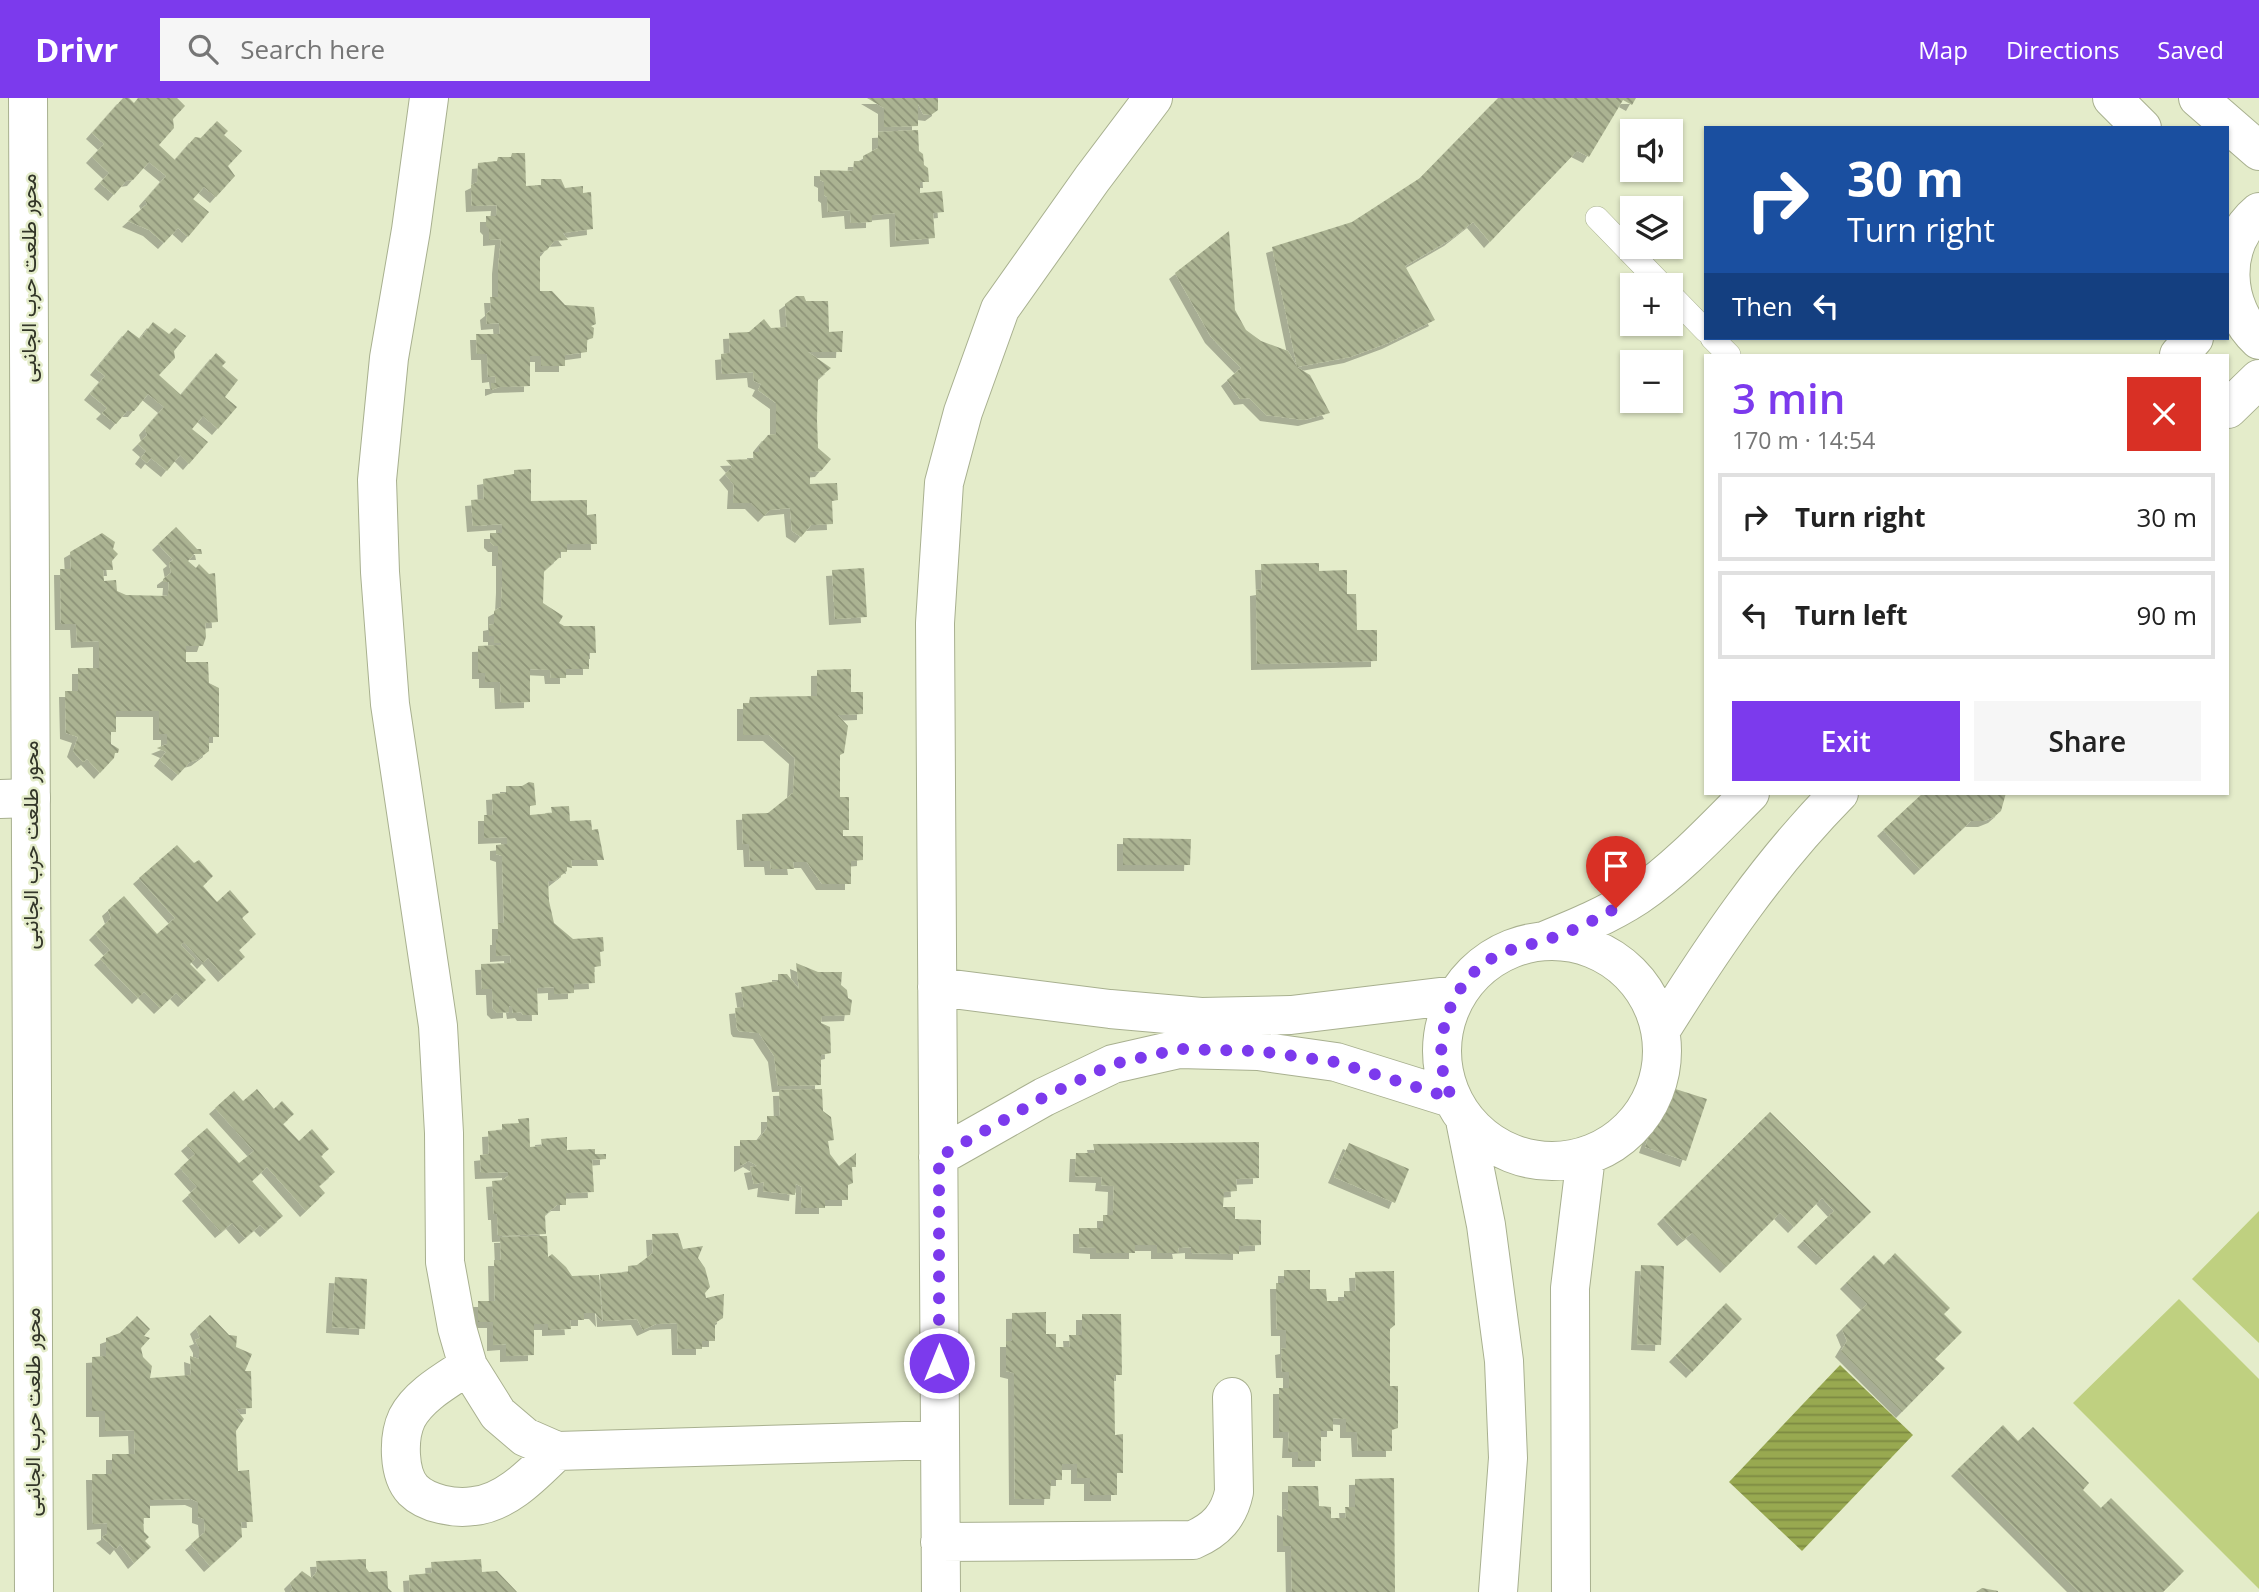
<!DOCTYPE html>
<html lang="en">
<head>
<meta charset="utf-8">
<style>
	:root { --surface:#fff; --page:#f6f6f6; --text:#222; --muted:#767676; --line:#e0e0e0; --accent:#7c3aed }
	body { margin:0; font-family:"Open Sans",Vazirmatn,sans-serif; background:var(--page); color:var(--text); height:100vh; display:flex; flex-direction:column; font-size:26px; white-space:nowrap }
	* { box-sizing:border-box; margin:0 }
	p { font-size:23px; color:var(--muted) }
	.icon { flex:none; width:38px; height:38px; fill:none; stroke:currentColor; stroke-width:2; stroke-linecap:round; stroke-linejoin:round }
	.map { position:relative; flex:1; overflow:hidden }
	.side { position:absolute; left:1704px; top:256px; width:525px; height:441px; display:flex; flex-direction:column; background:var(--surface); border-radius:0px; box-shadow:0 2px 5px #0004 }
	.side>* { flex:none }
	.banner { position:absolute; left:1704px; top:28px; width:525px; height:214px; border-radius:0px; box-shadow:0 2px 5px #0004; background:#1a4fa0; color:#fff; overflow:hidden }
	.fabs { position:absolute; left:1620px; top:21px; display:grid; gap:14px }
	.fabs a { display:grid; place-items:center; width:63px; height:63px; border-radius:0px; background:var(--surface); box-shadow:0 2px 5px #0004; font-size:35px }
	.pin { position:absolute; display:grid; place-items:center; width:60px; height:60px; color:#fff; margin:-72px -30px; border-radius:50% 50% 50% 0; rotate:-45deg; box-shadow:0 0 7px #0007 }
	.pin .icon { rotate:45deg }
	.me { position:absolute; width:77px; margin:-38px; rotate:0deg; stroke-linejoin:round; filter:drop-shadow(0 0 5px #0008) }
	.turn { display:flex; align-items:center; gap:24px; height:147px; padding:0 28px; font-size:32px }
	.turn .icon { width:91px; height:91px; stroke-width:2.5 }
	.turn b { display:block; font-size:49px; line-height:60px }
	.then { display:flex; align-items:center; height:66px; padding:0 28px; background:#0003; gap:14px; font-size:26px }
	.round { display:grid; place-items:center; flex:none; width:74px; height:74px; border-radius:0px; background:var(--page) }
	.head { display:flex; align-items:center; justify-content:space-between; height:119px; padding:0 28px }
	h1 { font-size:42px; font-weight:600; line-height:52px; color:var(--accent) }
	.action { display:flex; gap:14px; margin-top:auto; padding:14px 28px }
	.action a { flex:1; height:80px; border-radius:0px; background:var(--accent); color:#fff; font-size:28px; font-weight:600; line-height:80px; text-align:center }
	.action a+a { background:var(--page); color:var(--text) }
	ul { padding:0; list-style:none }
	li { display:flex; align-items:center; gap:21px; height:88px; margin:0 14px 10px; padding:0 14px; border:4px solid var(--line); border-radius:0px }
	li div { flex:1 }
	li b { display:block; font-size:26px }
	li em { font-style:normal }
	header { display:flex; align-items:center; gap:42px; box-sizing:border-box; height:98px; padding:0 35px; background:var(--accent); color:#fff }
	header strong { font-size:33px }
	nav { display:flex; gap:38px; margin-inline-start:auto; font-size:24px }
	.search { width:490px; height:63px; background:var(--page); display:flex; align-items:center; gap:18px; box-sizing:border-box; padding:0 24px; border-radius:0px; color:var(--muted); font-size:26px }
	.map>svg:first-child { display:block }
	.green { fill:#bfd080 }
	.water { fill:url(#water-rules) }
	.building { fill:url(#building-back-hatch); filter:url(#shadow) }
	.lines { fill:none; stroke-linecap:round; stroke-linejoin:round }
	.lane-casing { stroke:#a8b08f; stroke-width:24 }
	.street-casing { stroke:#a8b08f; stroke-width:40 }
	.secondary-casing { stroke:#a8b08f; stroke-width:40 }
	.primary-casing { stroke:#a8b08f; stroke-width:40 }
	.lane { stroke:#fff; stroke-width:23 }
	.street { stroke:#fff; stroke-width:38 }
	.secondary { stroke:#fff; stroke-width:38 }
	.primary { stroke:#fff; stroke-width:38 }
	.route { stroke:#7c3aed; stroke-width:12; stroke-dasharray:0 21.6 }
	.labels { text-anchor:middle; stroke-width:5; stroke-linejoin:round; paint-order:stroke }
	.street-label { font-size:21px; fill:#323528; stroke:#e4ecca }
</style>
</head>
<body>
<header>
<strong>Drivr</strong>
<div class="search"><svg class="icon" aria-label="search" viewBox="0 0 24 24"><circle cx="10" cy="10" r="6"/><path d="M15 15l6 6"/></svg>Search here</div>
<nav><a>Map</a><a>Directions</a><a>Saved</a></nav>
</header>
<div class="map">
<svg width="2259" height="1494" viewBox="0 0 2259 1494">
	<defs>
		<pattern id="water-rules" width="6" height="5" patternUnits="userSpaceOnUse" patternTransform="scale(1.75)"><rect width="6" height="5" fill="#98a950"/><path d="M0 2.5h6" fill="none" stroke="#7d8a42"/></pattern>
		<pattern id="building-back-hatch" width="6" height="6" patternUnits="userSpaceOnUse" patternTransform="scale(1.75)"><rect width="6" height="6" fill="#abb392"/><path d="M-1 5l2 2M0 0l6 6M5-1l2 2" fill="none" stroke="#8c9277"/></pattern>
		<filter id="shadow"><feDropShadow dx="-6" dy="6" stdDeviation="0" flood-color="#0004"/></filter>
	</defs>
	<rect width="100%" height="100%" fill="#e4ecca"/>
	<path class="green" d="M2259,1113V1245L2192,1181Z
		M2179,1201L2259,1281V1491L2073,1305Z"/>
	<path class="water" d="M1840,1267L1913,1337L1802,1453L1729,1384Z"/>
	<path class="building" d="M123,0H129L134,5L138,0H177L185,8L173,21L174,30L159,47L175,62L195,39L201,40L217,23L228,33L224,37L242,53L228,68L235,78L216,99L204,89L193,101L209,114L188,139L178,130L164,145L149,132L128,123L147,106L145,102L166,78L149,64L133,82L126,83L114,97L100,85L109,75L92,59L104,46L92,35Z
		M867,0H938V12L931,17L923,16L918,6V28L884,29V10Z
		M1498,0H1636L1632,7L1623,2L1589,59L1577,53L1490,144L1473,124L1450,142L1405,168L1435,222L1388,245L1350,259L1297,269L1272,149L1352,124L1420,80Z
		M918,32L919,53L923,56L924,67L928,70L929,84H920V95L942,93L944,114L933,115L935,140L896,143L895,115L872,117V124L851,125L850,112L828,114L827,99L824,97V84L820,82V72L853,73L854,63H863V58L878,50V34Z
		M512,55H525L526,88L541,87V81H561L565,90L583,88V95L591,94L593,131L563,135L568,142L554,143L547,152L540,155V193H552L565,207L594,209L596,226L591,228L594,230L593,240L587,242V254L565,257V268H541V258H530V288L499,289L491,292V285H496L495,278L488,279L487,256H477L476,236H500L499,225L487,226L486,216L491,212L490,199H498V170L501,141L489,142V131L486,128V118H496L497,107L472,108L471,87L477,84L478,65L497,63L498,59H511Z
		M1229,133L1235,212L1246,232L1261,243L1288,253L1297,269L1310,277L1330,315L1304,322L1266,317L1249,300L1240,301L1227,282L1241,270L1211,239L1175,175Z
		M796,198H804L806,203H828L829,234L843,233L842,254H808L831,270L818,281L817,322L818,350L831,361L821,373L810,374V386L837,385L838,402L832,403L833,426L811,427L801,439L792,433L790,410L770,412L764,418L751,405H733L734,387L725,376L732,369L726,362L754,361L753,354H759V348L768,337L776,336V305L758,292L761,286L754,283L753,274L722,276L721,256L730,255L729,235L749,234L764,221L771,230L787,229L785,206Z
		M153,224L169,236L175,230L186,238L174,253L175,260L159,277L181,297L216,255L226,264L222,268L238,282L225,299L237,309L218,331L203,318L192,331L208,344L189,366L180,357L167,373L151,360L147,365L141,360L146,353L138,346L147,337L145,331L164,309L148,296L134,313H127L116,326L102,315L107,310L90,296L105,278L96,271L128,232L140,241Z
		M531,371V403L587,402V417L596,416L597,446H567V454H560V459L544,473L543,505L563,518L559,525L564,528H595L596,555H589V571H566V580H551L550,572L530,571V604L501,605L500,584H485V575H478V548L501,547V545H494V538H489V527L494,526V513L501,509L502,489V462H498V448H494L490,444V435H502V426L473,428L471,402L484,401L483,381L514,376V372Z
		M176,429L197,451H201L202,456H194L188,463L196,470L199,466L209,476L215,475L218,524L205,525L206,539L203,548H186V564H208L209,585L219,590V639H209V653L197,662L190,664L178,677L160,662L166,654L157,650L167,646V636H159V613H116V634H111V646L119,651L118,655H115L114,660L100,675L87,661L83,664L73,653L78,639L66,635L65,593H78V570H99V543L77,544L76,526H61L60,471H71L70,454L102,435L115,444L113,451L118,456L112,463L113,472H103L104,483L116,482L117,493L126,497L168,498L169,484H163V481L171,475L169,465L173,462L158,446Z
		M1319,465V473L1347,472V496H1356L1357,532H1377V563L1257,566L1256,492L1262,491L1261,466Z
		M864,470L867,519L835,521L832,472Z
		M851,571V594H863V616L838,617L848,628L844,655L840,657V699H849V732H843V738H863V762L851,763V786H822L807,764H793L794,771H771L770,763H750L749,746H743L742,716L768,715L793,695L795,660L769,637H743V605H749L750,599L817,598V572Z
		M529,684L534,685L536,707L530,708V717L552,715L551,709L569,708L570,723L591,722L592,732L598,731L604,762H571L572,770L567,769V773L554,783H548L549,803L554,825L573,841L603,839L604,853L600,854L601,868L594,869L595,885L574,886V895L554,896V889L537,890L538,917H523L521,914L513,915L512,909L509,908V914L497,915L493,911L492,891H482L481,866L511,865L510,857L496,858V841H498V825H504L502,758L496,756V747L507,746V739L484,740V717H493L492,696L506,695V688H522Z
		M1923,695H2006L2001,713L1994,719L1984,723H1971L1920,771L1883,732Z
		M1123,740L1191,741L1190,767H1123Z
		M177,747L194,765L199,762L213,778L203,788L217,804L230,792L249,814L242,820L256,836L239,852L245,859L224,878L208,860L203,865L184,844L181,847L195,861L190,866L206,882L184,903L176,895L160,910L144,894L138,900L100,861L110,852L95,836L111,820L108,812L124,798L157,836L175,820L139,780Z
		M796,865L818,874H842L841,887L847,892L848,900L852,902L850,917L822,918L821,925L830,929L831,955L821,957V987L778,988L774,958L759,935L739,933L737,930L735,910L744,909L741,889L778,883V876H787L799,891Z
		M1666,988L1707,1001L1686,1063L1645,1049Z
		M257,991L274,1011L282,1003L294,1016L283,1026L299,1043L312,1031L329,1051L321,1058L335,1074L319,1088L325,1095L306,1113L267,1069L252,1083L283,1118L266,1133L260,1127L245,1140L232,1125L221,1134L188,1097L197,1089L180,1070L195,1056L187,1047L207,1030L239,1065L254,1053L215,1010L234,993L243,1003Z
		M822,991L823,1013L831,1019L834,1042L828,1043L830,1056L839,1068L856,1055V1069H852L853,1085L848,1087V1102H825V1110H801L802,1089L796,1086L795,1097L763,1093L764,1084L754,1086L750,1069L757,1068L749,1063L740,1068V1042H758L767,1030V1018H780L779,992Z
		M1770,1014L1871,1114L1822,1161L1803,1143L1834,1113L1822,1100L1794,1129L1780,1115L1726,1169L1692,1135L1683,1142L1663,1120Z
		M529,1020L530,1049L542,1048L541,1041L567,1039V1052L595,1051V1056H606V1061L592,1062L594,1094L566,1095V1107H557L545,1117L546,1136L498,1138L497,1116H494L492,1083L503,1082L508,1078V1074L481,1075L480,1057L489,1056L488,1033L502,1032V1026L519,1025L518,1021Z
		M1259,1044V1080L1236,1081L1237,1093L1224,1094L1223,1109H1235V1121L1261,1122V1147L1239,1148V1156L1191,1155V1149L1178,1150L1179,1155H1157V1147H1135V1155H1096V1150L1079,1149V1130H1103V1117H1113L1114,1088L1101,1087L1102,1079L1075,1078L1076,1055H1095L1093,1046Z
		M1349,1045L1409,1071L1395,1105L1334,1079Z
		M678,1135L683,1151L703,1148L698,1160L705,1170L710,1189L705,1195L706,1200L724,1196L723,1220L715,1225V1243H702V1251H678L677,1225L656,1226L643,1232L637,1221L603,1223L600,1176L628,1174V1168L637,1167L653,1155L652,1136Z
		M547,1138L548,1159L552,1156L566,1169L572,1178L599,1177L602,1223L595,1215H584V1222H570L571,1231L548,1232V1226H534V1257L506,1258V1246L493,1247V1224H478V1203H495L494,1162H501L500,1139Z
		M1895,1155L1950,1210L1944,1216L1962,1234L1935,1261L1945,1270L1902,1314L1841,1253L1847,1243L1842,1231L1867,1206L1846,1185L1874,1157L1884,1167Z
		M1641,1167L1664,1168L1661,1247L1637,1246Z
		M1284,1172H1310V1191H1326L1327,1203H1344V1193H1356L1355,1174L1394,1173L1395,1227L1390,1231V1288H1398V1330L1392,1332V1353H1358L1357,1334H1346V1321L1333,1320V1333H1321V1363H1298V1354H1288L1289,1334H1279V1290H1289V1274H1282L1281,1251L1286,1250V1232H1277L1276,1185H1284Z
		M335,1179L367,1181L365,1231L332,1229Z
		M1726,1205L1742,1221L1692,1274L1675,1258Z
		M1046,1214V1236H1056V1249H1070L1069,1237H1082V1216H1121L1122,1277H1114L1115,1337L1123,1336V1375H1117V1397H1090V1380H1077V1366H1062V1382H1051L1050,1401H1015L1014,1275L1006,1273V1243H1012V1215Z
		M210,1217L229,1237L237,1238L236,1249L252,1256L245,1273H251L252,1310L236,1311L244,1321L236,1333L238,1373L249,1372L253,1424H241L242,1439L210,1468L191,1446L205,1434L204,1421L198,1419V1404L191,1401L150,1402V1420H143L144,1434L149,1439L145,1443L151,1449L134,1465L120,1446L116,1451L102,1439L107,1436V1425L93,1426L92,1376H112V1356H135L134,1332L105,1333V1313H92V1259L106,1258V1240L120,1235L137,1218L150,1231L144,1238L150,1240L141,1250L143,1259L152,1268L150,1280L191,1277L190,1258L199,1261V1249L195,1242L200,1240L196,1230Z
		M2003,1327L2018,1343L2033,1329L2089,1385L2083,1392L2101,1410L2111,1400L2184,1473L2163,1494H2079L1957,1372Z
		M1394,1380L1395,1494H1292L1291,1448H1283V1411L1288,1413V1388H1318L1319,1408L1331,1409V1420H1346L1345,1409H1355V1381Z
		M366,1461V1470L369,1474L387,1473L388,1490L392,1494H290L293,1492L290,1485L302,1473L312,1480L317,1473L316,1463Z
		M481,1461L482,1474L497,1473L517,1494H410L409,1477L432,1475L431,1464Z
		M1982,1490L1998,1493V1494H1976Z"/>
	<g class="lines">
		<g class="lane-casing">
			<path id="lane" d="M1597,120L1662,187
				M1671,197L1706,233
				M1712,240L1729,257"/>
		</g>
		<g class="street-casing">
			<path id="street" d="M429,0L411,132L389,260L377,382L380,474L390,606L438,928L444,1035L445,1164L457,1230L468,1268L498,1316L525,1339L557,1353L940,1342
				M2112,0L2142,30
				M2198,0L2259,53
				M2259,114C2219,147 2223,209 2259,242
				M2179,257L2194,240
				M2228,311L2259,281
				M1442 953a110 110 0 1 1 220 0a110 110 0 1 1-220 0Z
				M1544,843C1576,830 1608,817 1637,798C1677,771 1716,729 1750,695
				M937,889L1110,911L1201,919L1291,917L1456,897
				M1661,932C1714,847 1769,766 1839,695
				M1465,1022L1486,1127L1504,1263L1508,1360L1498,1494
				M938,1059L1044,999L1113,966L1179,951L1258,953L1336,964L1451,1000
				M468,1268C447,1282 419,1297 407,1320C398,1339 398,1376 413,1392C427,1406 455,1411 474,1408C507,1405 535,1374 557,1353
				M940,1444L1193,1442C1216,1432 1229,1418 1234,1394L1232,1299
				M941,1494L935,525L944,385L963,314L1000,211L1092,81L1153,0
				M1571,1494L1570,1190L1586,1058"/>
		</g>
		<g class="secondary-casing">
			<path id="secondary" d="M28,0L34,1494"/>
		</g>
		<g class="primary-casing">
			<path id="primary" d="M0,701L31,700"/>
		</g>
		<use href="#lane" class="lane"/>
		<use href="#street" class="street"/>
		<use href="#secondary" class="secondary"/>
		<use href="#primary" class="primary"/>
	</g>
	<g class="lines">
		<path class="route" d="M939,1265V1059L1044,999L1113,966L1179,951L1258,953L1336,964L1451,1000C1449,991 1445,982 1443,974C1435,930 1455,880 1496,858C1511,850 1526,848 1542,843C1567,836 1593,823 1616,810"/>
	</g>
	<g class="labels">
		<g class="street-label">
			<text transform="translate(29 180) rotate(-90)" y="7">محور طلعت حرب الجانبى</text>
			<text transform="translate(31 747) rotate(-90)" y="7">محور طلعت حرب الجانبى</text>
			<text transform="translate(33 1314) rotate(-90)" y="7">محور طلعت حرب الجانبى</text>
		</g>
	</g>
</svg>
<div class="fabs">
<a><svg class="icon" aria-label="sound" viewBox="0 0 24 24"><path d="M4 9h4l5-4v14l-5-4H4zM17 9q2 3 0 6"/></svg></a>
<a><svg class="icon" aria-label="layers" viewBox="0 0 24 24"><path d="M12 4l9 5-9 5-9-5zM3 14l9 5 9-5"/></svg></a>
<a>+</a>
<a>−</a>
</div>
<div class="pin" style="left:1616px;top:810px;background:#d93025"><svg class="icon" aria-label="arrive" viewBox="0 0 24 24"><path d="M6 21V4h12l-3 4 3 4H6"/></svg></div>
<svg class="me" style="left:939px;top:1265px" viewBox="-20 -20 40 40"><circle r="17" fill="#7c3aed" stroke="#fff" stroke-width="3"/><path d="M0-11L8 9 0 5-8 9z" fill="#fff"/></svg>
<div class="banner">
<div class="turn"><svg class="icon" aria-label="right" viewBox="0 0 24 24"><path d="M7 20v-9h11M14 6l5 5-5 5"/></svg><div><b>30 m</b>Turn right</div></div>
<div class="then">Then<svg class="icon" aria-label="left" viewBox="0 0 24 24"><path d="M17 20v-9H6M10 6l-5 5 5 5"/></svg></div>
</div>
<section class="side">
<div class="head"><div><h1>3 min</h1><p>170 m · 14:54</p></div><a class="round" style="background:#d93025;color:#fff"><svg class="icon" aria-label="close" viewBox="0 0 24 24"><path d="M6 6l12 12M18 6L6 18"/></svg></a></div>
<ul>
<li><svg class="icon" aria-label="right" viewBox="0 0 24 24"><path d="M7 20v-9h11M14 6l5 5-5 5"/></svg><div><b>Turn right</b></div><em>30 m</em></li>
<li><svg class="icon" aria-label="left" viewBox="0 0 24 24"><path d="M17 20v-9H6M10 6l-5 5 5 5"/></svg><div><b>Turn left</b></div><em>90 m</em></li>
</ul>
<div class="action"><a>Exit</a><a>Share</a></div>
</section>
</div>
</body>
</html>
